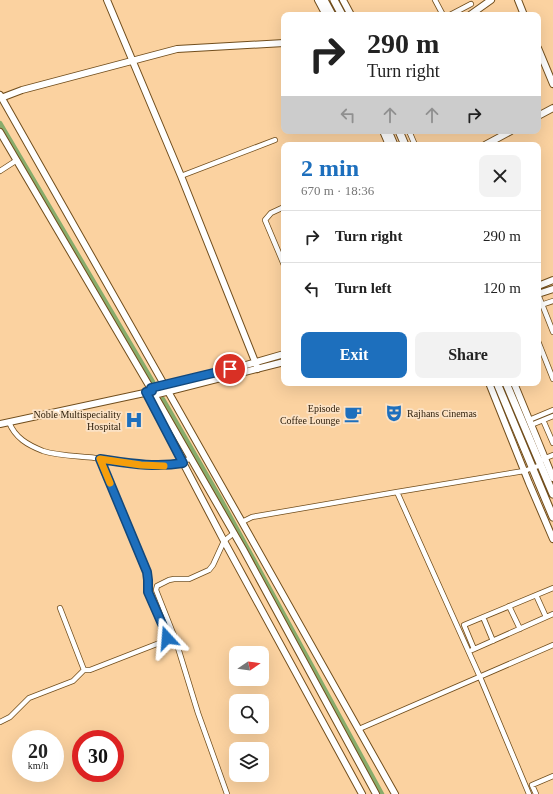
<!DOCTYPE html>
<html lang="en">
<head>
<meta charset="utf-8">
<style>
	:root { --surface:#fff; --page:#f2f2f2; --text:#222; --muted:#767676; --line:#e0e0e0; --accent:#1d6fbd }
	body { margin:0; font-family:"Times New Roman",serif; background:var(--page); color:var(--text); height:100vh; display:flex; flex-direction:column; font-size:15px; white-space:nowrap }
	* { box-sizing:border-box; margin:0 }
	p { font-size:13px; color:var(--muted) }
	.icon { flex:none; width:22px; height:22px; fill:none; stroke:currentColor; stroke-width:2; stroke-linecap:round; stroke-linejoin:round }
	.map { position:relative; flex:1; overflow:hidden }
	.sheet { position:absolute; left:281px; top:142px; width:260px; height:244px; display:flex; flex-direction:column; background:var(--surface); border-radius:8px; box-shadow:0 4px 16px #0002 }
	.sheet>* { flex:none }
	.top-card { position:absolute; left:281px; top:12px; width:260px; height:122px; border-radius:8px; box-shadow:0 4px 16px #0002; background:#fff; color:var(--text); overflow:hidden }
	.needle { width:26px; rotate:77deg }
	.controls { position:absolute; left:229px; top:646px; display:grid; gap:8px }
	.controls a { display:grid; place-items:center; width:40px; height:40px; border-radius:8px; background:var(--surface); box-shadow:0 4px 16px #0002; font-size:20px }
	.speed { position:absolute; left:12px; top:730px; display:flex; gap:8px; font-size:20px; font-weight:700; text-align:center }
	.speed>* { display:grid; place-content:center; width:52px; height:52px; border-radius:50%; background:var(--surface); box-shadow:0 4px 16px #0002; line-height:1 }
	.speed small { font-size:10px; font-weight:400 }
	.speed .limit { border:6px solid #d22; background:#fff; color:#111 }
	.pin { position:absolute; display:grid; place-items:center; width:34px; height:34px; color:#fff; margin:-17px; border:2px solid #fff; border-radius:50%; box-shadow:0 1px 4px #0007 }
	.me { position:absolute; width:44px; margin:-22px; rotate:341deg; stroke-linejoin:round; filter:drop-shadow(0 0 3px #0008) }
	.turn { display:flex; align-items:center; gap:14px; height:84px; padding:0 20px; font-size:18px }
	.turn .icon { width:52px; height:52px; stroke-width:2.5 }
	.turn b { display:block; font-size:28px; line-height:34px }
	.lanes { display:flex; align-items:center; height:38px; padding:0 20px; background:#0003; justify-content:center; gap:20px; direction:ltr }
	.lanes .off { opacity:.35 }
	.round { display:grid; place-items:center; flex:none; width:42px; height:42px; border-radius:8px; background:var(--page) }
	.overview { display:flex; align-items:center; justify-content:space-between; height:68px; padding:0 20px }
	h1 { font-size:24px; font-weight:700; line-height:30px; color:var(--accent) }
	.action { display:flex; gap:8px; margin-top:auto; padding:8px 20px }
	.action a { flex:1; height:46px; border-radius:8px; background:var(--accent); color:#fff; font-size:16px; font-weight:700; line-height:46px; text-align:center }
	.action a+a { background:var(--page); color:var(--text) }
	ul { padding:0; list-style:none }
	li { display:flex; align-items:center; gap:12px; height:52px; padding:0 20px; border-top:1px solid var(--line) }
	li div { flex:1 }
	li b { display:block; font-size:15px }
	li em { font-style:normal }
	.map>svg:first-child { display:block }
	.lines { fill:none; stroke-linecap:round; stroke-linejoin:round }
	.canal { stroke:#88ac6b; stroke-width:4.5 }
	.street-casing { stroke:#714e1d; stroke-width:6 }
	.secondary-casing { stroke:#714e1d; stroke-width:8 }
	.primary-casing { stroke:#714e1d; stroke-width:9 }
	.street { stroke:#fff; stroke-width:4.5 }
	.secondary { stroke:#fff; stroke-width:6 }
	.primary { stroke:#fff; stroke-width:7 }
	.route-casing { stroke:#13487b; stroke-width:10 }
	.route { stroke:#1d6fbd; stroke-width:7 }
	.slow { stroke:#f59e0b; stroke-width:7 }
	.labels { text-anchor:middle; stroke-width:3.5; stroke-linejoin:round; paint-order:stroke }
	.poi-label { font-size:10px; fill:#2c1d09; stroke:#fbe2c5; text-anchor:end }
</style>
</head>
<body>
<div class="map">
<svg width="553" height="794" viewBox="0 0 553 794">
	<rect width="100%" height="100%" fill="#fbd2a0"/>
	<g class="lines">
		<path class="canal" d="M0,123L153,382
			M163,399L219,496L382,794"/>
		<g class="street-casing">
			<path id="street" d="M435,0L443,15
				M450,15L471,4
				M409,131L415,145
				M0,171L17,160
				M181,176L275,140
				M284,207L271,213L265,220L284,265
				M538,294L553,332
				M538,306L553,301
				M538,341L553,379
				M529,420L553,410
				M543,420L553,443
				M9,422C15,438 28,445 43,451C59,456 78,456 95,458C125,462 163,474 191,458
				M531,425L553,416
				M543,459L553,455
				M397,492L524,471L541,465
				M242,522L252,517L397,492L480,677L529,794
				M536,595L546,617
				M509,606L520,629
				M60,608L84,670H90L162,642L167,638L166,633L148,592V580L147,572L100,459
				M483,617L493,641
				M474,649L464,625L553,588
				M472,650L553,614
				M0,722L10,717L29,698L73,681L84,670
				M359,729L553,645
				M227,794L198,713L175,638L156,590L157,586L169,580L174,579H189L209,570L213,565L224,541L234,533
				M536,794L532,785L553,776"/>
		</g>
		<g class="secondary-casing">
			<path id="secondary" d="M107,0L181,176L258,369
				M318,0L326,15
				M343,0L351,15
				M518,0L524,15
				M470,15L491,0
				M538,48L553,84
				M0,95L242,522L395,794
				M1,98L22,90L177,49L284,43
				M538,116L553,108
				M383,131L389,145
				M0,132L151,389L243,549L376,794
				M485,145L511,131
				M538,286L553,280
				M538,294L553,289
				M489,383L529,483L553,539
				M514,383L553,478
				M151,389L218,373L284,354
				M146,392L224,541L362,794
				M154,395L284,362
				M0,424L149,392"/>
		</g>
		<g class="primary-casing">
			<path id="primary" d="M324,0L332,15
				M334,0L342,15
				M388,131L394,145
				M399,131L405,145
				M497,383L553,517
				M506,383L553,494"/>
		</g>
		<use href="#street" class="street"/>
		<use href="#secondary" class="secondary"/>
		<use href="#primary" class="primary"/>
	</g>
	<g class="lines">
		<g class="route-casing">
			<path id="route" d="M167,638L166,633L148,592V580L147,572L100,459C128,463 155,468 183,463L146,392L152,391L151,388L230,369"/>
		</g>
		<use href="#route" class="route"/>
		<path class="slow" d="M110,483L100,459L141,465L164,466"/>
	</g>
	<defs>
		<g id="theatre-bare" transform="scale(1.38)"><path d="M-5-5.5Q0-4 5-5.5V0Q5 5 0 6Q-5 5-5 0ZM-3.3-2.5H-1v1.5H-3.3ZM1-2.5H3.3v1.5H1ZM-2.8 1Q0 5.5 2.8 1Z" fill="#1d6fbd" stroke="#fbe2c5" stroke-width="2.5" paint-order="stroke"/></g>
		<g id="cafe-bare" transform="scale(1.38)"><path d="M-5.5-4.5H6V0H3Q3 3.5 0 3.5H-2.5Q-5.5 3.5-5.5 0ZM3-3.2v2h1.7v-2ZM-6 4.5H4V6H-6Z" fill="#1d6fbd" stroke="#fbe2c5" stroke-width="2.5" paint-order="stroke"/></g>
		<g id="hospital-bare" transform="scale(1.38)"><path d="M-5-5h3v3.5h4V-5h3V5h-3V1.5h-4V5h-3Z" fill="#1d6fbd" stroke="#fbe2c5" stroke-width="2.5" paint-order="stroke"/></g>
	</defs>
	<g fill-rule="evenodd">
		<use href="#theatre-bare" x="394" y="413"/>
		<use href="#cafe-bare" x="353" y="414"/>
		<use href="#hospital-bare" x="134" y="420"/>
	</g>
	<g class="labels">
		<g class="poi-label">
			<text x="340" y="412">Episode<tspan x="340" dy="12">Coffee Lounge</tspan></text>
			<text x="407" y="417" text-anchor="start">Rajhans Cinemas</text>
			<text x="121" y="418">Noble Multispeciality<tspan x="121" dy="12">Hospital</tspan></text>
		</g>
	</g>
</svg>
<div class="controls">
<a><svg class="needle" viewBox="-14 -14 28 28"><path d="M0-13l5 13h-10z" fill="#e53935"/><path d="M0 13l5-13h-10z" fill="#767676"/></svg></a>
<a><svg class="icon" aria-label="search" viewBox="0 0 24 24"><circle cx="10" cy="10" r="6"/><path d="M15 15l6 6"/></svg></a>
<a><svg class="icon" aria-label="layers" viewBox="0 0 24 24"><path d="M12 4l9 5-9 5-9-5zM3 14l9 5 9-5"/></svg></a>
</div>
<div class="speed"><div>20<small>km/h</small></div><div class="limit">30</div></div>
<div class="pin" style="left:230px;top:369px;background:#d93025"><svg class="icon" aria-label="arrive" viewBox="0 0 24 24"><path d="M6 21V4h12l-3 4 3 4H6"/></svg></div>
<svg class="me" style="left:167px;top:638px" viewBox="-20 -20 40 40"><path d="M0-17L14 15 0 8-14 15z" fill="#1d6fbd" stroke="#fff" stroke-width="4"/></svg>
<div class="top-card">
<div class="turn"><svg class="icon" aria-label="right" viewBox="0 0 24 24"><path d="M7 20v-9h11M14 6l5 5-5 5"/></svg><div><b>290 m</b>Turn right</div></div>
<div class="lanes"><svg class="icon off" aria-label="left" viewBox="0 0 24 24"><path d="M17 20v-9H6M10 6l-5 5 5 5"/></svg><svg class="icon off" aria-label="ahead" viewBox="0 0 24 24"><path d="M12 20V5M6 11l6-6 6 6"/></svg><svg class="icon off" aria-label="ahead" viewBox="0 0 24 24"><path d="M12 20V5M6 11l6-6 6 6"/></svg><svg class="icon" aria-label="right" viewBox="0 0 24 24"><path d="M7 20v-9h11M14 6l5 5-5 5"/></svg></div>
</div>
<section class="sheet">
<div class="overview"><div><h1>2 min</h1><p>670 m · 18:36</p></div><a class="round"><svg class="icon" aria-label="close" viewBox="0 0 24 24"><path d="M6 6l12 12M18 6L6 18"/></svg></a></div>
<ul>
<li><svg class="icon" aria-label="right" viewBox="0 0 24 24"><path d="M7 20v-9h11M14 6l5 5-5 5"/></svg><div><b>Turn right</b></div><em>290 m</em></li>
<li><svg class="icon" aria-label="left" viewBox="0 0 24 24"><path d="M17 20v-9H6M10 6l-5 5 5 5"/></svg><div><b>Turn left</b></div><em>120 m</em></li>
</ul>
<div class="action"><a>Exit</a><a>Share</a></div>
</section>
</div>
</body>
</html>
